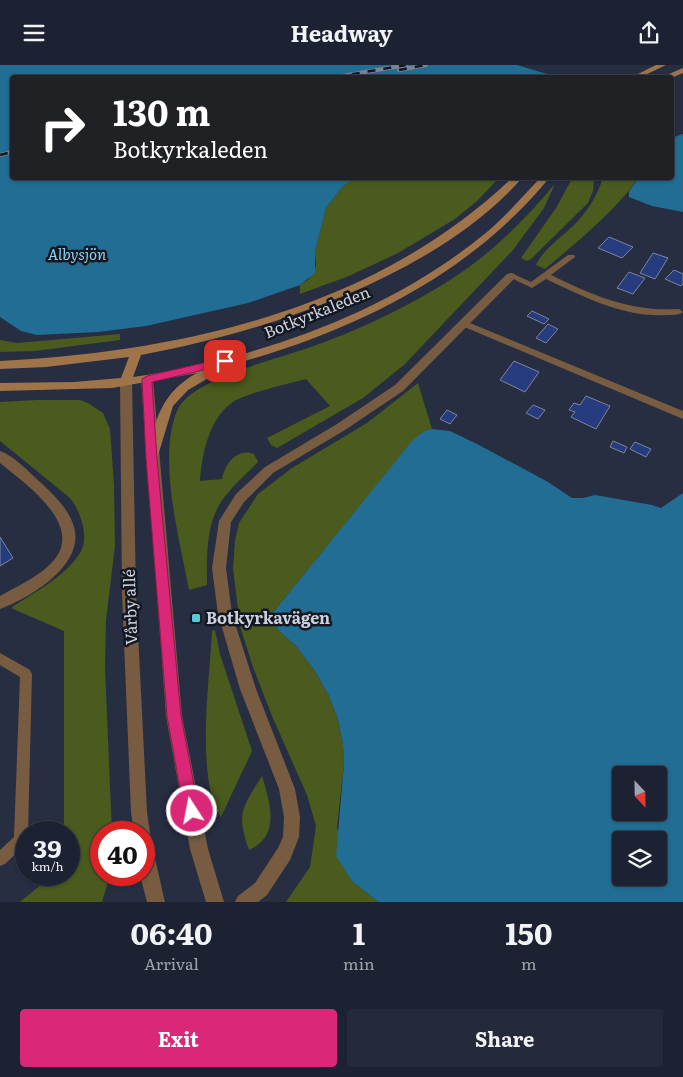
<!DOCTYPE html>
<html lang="en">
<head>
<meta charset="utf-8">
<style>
	:root { --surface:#1d2232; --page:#252a3a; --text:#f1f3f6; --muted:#a0a4ac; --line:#3b3f4d; --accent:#db2777 }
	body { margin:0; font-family:Literata,serif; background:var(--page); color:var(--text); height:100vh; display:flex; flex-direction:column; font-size:19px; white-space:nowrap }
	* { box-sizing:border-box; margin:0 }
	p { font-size:16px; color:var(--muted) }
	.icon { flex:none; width:28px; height:28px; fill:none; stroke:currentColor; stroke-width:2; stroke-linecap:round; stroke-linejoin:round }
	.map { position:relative; height:837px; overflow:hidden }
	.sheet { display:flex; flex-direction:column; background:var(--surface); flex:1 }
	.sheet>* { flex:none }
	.guide { position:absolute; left:10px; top:10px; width:664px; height:105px; border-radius:5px; box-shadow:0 1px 4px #0004,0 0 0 1px var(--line); background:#202124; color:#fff; overflow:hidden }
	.needle { width:32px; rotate:158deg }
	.tools { position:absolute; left:612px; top:701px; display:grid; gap:10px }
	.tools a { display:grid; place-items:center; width:55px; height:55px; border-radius:5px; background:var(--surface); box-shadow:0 1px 4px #0004,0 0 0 1px var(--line); font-size:25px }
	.speed { position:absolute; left:15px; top:756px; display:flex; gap:10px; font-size:25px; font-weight:700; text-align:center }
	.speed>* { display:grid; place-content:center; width:65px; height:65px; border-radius:50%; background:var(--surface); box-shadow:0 1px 4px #0004,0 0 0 1px var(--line); line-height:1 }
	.speed small { font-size:12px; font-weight:400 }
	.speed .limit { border:8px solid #d22; background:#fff; color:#111 }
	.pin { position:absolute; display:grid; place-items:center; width:42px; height:42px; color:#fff; margin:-21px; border-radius:10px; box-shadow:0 2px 8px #0006 }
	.me { position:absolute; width:55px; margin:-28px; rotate:349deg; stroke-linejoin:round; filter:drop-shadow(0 0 4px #0008) }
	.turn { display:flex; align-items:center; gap:18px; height:105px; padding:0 20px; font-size:22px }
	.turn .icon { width:65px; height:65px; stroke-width:2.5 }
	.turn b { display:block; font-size:35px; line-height:42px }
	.eta { display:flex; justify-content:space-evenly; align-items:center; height:85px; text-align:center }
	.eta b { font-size:30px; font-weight:700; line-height:35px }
	.button { display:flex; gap:10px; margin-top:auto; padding:10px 20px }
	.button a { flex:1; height:58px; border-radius:5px; background:var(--accent); color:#fff; font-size:20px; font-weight:700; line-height:58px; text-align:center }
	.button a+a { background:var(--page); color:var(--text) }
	header { display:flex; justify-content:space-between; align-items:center; height:65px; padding:0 20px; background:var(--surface); font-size:22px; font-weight:700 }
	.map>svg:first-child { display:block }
	.green { fill:#4a5b1d }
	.water { fill:#216d93; fill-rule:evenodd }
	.building { fill:#273b7f; stroke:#7c859c }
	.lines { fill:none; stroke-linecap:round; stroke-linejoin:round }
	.service { fill:#775c41; fill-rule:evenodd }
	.minor { fill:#775c41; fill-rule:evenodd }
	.tertiary { fill:#775c41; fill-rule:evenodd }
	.secondary { fill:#9f7449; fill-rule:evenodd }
	.rail-casing { stroke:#7d8393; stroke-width:4 }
	.rail { stroke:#13171f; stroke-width:2.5; stroke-dasharray:8; stroke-linecap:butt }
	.route { fill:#db2777; stroke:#8e194d }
	.poi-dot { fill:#53cbdb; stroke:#13171f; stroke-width:2 }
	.labels { text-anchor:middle; stroke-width:5; stroke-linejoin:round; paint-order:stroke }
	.far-water-label { font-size:15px; font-style:italic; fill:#8ccff8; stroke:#13171f }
	.street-label { font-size:16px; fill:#ccd1de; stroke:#13171f }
	.poi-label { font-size:16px; font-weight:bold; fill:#ccd1de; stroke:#13171f; text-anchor:start }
</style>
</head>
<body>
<header><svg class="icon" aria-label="menu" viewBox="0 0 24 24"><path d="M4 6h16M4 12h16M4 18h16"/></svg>Headway<svg class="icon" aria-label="share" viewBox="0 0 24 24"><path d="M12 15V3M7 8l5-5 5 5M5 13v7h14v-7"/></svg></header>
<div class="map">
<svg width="683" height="837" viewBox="0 0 683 837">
	<rect width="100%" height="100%" fill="#272e42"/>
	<path class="green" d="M573,112L594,113L593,126L588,138L531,194L527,196L521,193L556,143Z
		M603,112L629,113L637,115C612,149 577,177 545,204L536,200C544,183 561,173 574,160C587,147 598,130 603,112Z
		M355,113H499L477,136L455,154L398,188L349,211L300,229V220L309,214L316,201L315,187L326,143L343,121Z
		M555,119L544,143L513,185L405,299L363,333L277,383L271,380L267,373L330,341L306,314C291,318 244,329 233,337C209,353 202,389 200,416L222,414C225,399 237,382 254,389L258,397C243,413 221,430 214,451C206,473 207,497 207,520L189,525C180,476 157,393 177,346C189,316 269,296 299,286C357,267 429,233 477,196C506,174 531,147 555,119Z
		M120,269V275L35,286L0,287V275L17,278Z
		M418,318L432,364L424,366L411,378L272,549V555L278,565L296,581L315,606L329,631L338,654L343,680L344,698L337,762L352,816L378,837H286L310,802L316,761L307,730L272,651L253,602L240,561L233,503L235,476L239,458L258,429L292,403L367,358Z
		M37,335H80L88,338L103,348L110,364L114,420L115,481L106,555L105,603L112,767L101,768V810H110L102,837H20L53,810H69V768L59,767L64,761V566L11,543C34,527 64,513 80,488C90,473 80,445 70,433L0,376V337Z
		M215,565L220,589L252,686L221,752C195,714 210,613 212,566Z
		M262,711C270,737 281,771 249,785C236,748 242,743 262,711Z"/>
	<path class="water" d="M0,0H517L557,12H12V112L355,113L343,121L326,143L315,187V208L300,220L248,238L146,261L98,267L37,270L21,266L0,252Z
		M683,69V147L652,141L629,132V126L639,113L671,112V73Z
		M432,364L450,366L477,379L548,417L572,433H583L595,430L652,440L661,443L683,428V837H378L352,816L336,791L344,698L343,680L338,654L329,631L315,606L296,581L278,565L272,555V549L412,376L424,366ZM621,710H659V748H621ZM621,775H659V812H621Z"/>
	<path class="building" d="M609,172L633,182L622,193L598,183Z
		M653,188L668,193L655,214L640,208Z
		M674,205L683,209V219L681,221L665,214Z
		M629,207L645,213L633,229L617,223Z
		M532,246L549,254L544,259L527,251Z
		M548,259L558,264L546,278L536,273Z
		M514,296L539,307L525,327L500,315Z
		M586,331L610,341L596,364L571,352L575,347L569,345L574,338L580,340Z
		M533,340L545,345L538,354L526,348Z
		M447,345L457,350L450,359L440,354Z
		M613,376L627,382L624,388L610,382Z
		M635,377L651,384L646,392L630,384Z
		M0,472L13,493L0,501Z"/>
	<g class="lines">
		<path class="service" d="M568,190H574L575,192L551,210C594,231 631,247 679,244L683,247C679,250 674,250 668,250C625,253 584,232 546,214L532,223L507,211L511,208L531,217Z
			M465,256L683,346V354L462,261V257Z
			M0,588L30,605L32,609L28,768H26V779L5,799L0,801V785L14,772L20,612L0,600Z"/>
		<path class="minor" d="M511,208L515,209V213L403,326L345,365L273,408L244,437L231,457L226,503L232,549L256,624L295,724L300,752L299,772L290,795L267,830L258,837H235L238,831L255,818L278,783L283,772L284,752L279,724L240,624L218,549L212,503L219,456L236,429L265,402L337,359L395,320L507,209Z
			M0,386C14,391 29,407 40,417C53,429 69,444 74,462C85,500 30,533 0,544V531C19,520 44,510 57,491C80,456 23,417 0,398Z"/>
		<path class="tertiary" d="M147,310L153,314L182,651L208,784L224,837H206L190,784L166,651L141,314Z
			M126,312L132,316L136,528L147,747L150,768L148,773C153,779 162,825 165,837H147L140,810H144V768H134L131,747L122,528L120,316Z"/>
		<path class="secondary" d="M656,0H666L641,12H632Z
			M683,3V8L671,13L662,12Z
			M513,112H523C437,211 266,267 141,290L133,312C258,294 389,248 487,167C507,150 523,131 541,112H550C467,214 342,272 218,303L217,308L188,325L173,341L156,397H148L146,394C155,357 160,328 197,308L112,323L0,326V318L74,317L121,313L129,292L46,302L0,304V296C183,287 377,243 513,112Z"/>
		<g class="rail-casing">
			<path id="rail" d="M399,5L426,0
				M336,12L406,0
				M0,90L12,87"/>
		</g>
		<use href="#rail" class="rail"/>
	</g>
	<path class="route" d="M225,293L229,294V299L152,317L157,394L181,651L199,746L197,751L192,753L186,751L184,746L167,651L146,394L142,314L147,311Z"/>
	<rect class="poi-dot" x="191" y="548" width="10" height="10" rx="2.5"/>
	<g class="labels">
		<g class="far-water-label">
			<text x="77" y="195">Albysjön</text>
		</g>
		<g class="street-label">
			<text transform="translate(317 247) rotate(-22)" y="6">Botkyrkaleden</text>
			<text transform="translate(130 542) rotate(-92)" y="6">Vårby allé</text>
		</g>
		<g class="poi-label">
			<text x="206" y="559">Botkyrkavägen</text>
		</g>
	</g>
</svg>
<div class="tools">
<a><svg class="needle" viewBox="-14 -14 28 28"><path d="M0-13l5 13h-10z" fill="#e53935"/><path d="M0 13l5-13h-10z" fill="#a0a4ac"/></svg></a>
<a><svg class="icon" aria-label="layers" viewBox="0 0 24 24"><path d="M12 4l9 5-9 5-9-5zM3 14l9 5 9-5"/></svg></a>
</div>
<div class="speed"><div>39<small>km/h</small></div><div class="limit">40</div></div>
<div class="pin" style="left:225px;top:296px;background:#d93025"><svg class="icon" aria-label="arrive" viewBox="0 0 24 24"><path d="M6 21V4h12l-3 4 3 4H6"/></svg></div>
<svg class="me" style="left:192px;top:746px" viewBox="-20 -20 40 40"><circle r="17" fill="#db2777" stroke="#fff" stroke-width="3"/><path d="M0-11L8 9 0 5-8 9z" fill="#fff"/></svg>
<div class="guide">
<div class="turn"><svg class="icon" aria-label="right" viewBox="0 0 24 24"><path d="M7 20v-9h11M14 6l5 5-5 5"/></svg><div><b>130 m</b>Botkyrkaleden</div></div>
</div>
</div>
<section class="sheet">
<div class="eta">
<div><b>06:40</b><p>Arrival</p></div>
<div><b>1</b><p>min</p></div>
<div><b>150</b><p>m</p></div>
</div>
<div class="button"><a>Exit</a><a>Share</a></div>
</section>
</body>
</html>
